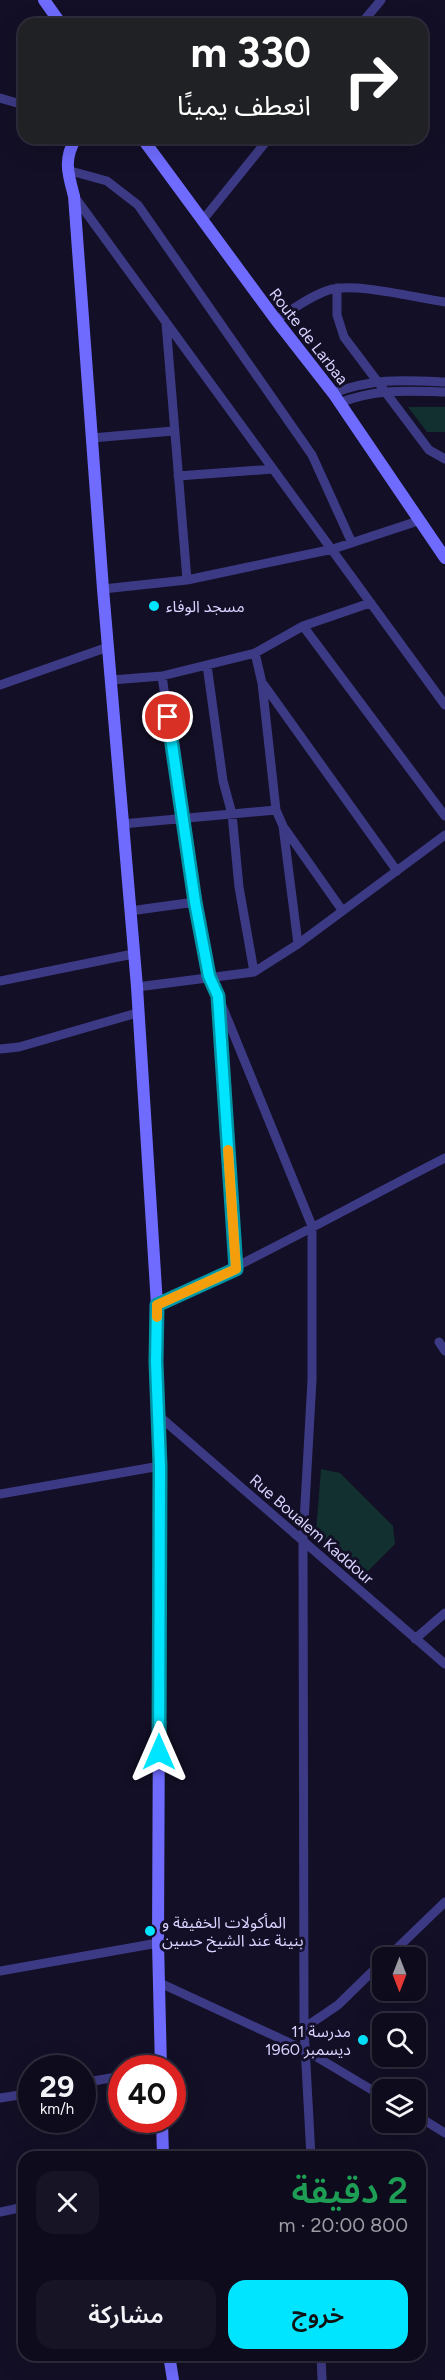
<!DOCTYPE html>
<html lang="ar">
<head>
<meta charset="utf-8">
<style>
	:root { --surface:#0e0b1c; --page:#171425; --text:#f1f3f6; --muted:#9b9ba3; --line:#2e2b3b; --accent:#00e5ff }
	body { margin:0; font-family:Figtree,"Noto Sans Arabic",sans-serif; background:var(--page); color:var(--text); direction:rtl; height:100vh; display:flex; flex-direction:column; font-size:22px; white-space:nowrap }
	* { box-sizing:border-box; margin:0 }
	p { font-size:20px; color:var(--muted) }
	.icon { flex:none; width:33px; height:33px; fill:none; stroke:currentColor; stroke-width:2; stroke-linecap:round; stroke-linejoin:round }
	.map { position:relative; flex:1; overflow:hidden; direction:ltr }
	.side { position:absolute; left:18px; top:2151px; width:408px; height:210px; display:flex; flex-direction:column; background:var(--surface); border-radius:18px; box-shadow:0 6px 24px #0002,0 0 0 2px var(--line); direction:rtl }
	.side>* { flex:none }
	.top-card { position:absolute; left:18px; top:18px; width:410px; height:126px; border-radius:18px; box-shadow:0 6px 24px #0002,0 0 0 2px var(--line); direction:rtl; background:#202124; color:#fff; overflow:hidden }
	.needle { width:39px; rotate:180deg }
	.buttons { position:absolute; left:372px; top:1947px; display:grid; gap:12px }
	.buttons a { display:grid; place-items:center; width:54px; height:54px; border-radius:12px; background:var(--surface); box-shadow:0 6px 24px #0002,0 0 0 2px var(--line); font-size:30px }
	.speed { position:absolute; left:18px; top:2055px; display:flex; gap:12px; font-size:30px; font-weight:700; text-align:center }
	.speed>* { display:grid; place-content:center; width:78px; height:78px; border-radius:50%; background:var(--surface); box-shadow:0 6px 24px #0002,0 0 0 2px var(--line); line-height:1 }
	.speed small { font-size:15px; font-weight:400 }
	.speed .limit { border:9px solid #d22; background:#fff; color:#111 }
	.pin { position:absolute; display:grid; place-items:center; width:51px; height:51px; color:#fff; margin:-26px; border:3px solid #fff; border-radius:50%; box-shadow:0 2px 6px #0007 }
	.me { position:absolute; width:66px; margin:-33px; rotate:0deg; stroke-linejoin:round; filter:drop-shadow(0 0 4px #0008) }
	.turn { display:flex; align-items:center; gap:21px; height:126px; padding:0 18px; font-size:27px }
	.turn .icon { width:78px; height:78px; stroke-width:2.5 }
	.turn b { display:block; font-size:42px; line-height:51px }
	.round { display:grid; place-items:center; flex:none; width:63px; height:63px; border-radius:18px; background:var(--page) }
	.head { display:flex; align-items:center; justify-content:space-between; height:102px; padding:0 18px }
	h1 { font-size:36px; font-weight:600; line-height:45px; color:#1e9e55 }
	.action { display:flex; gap:12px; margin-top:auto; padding:12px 18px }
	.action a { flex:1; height:69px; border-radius:18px; background:var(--accent); color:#111; font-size:24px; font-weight:600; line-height:69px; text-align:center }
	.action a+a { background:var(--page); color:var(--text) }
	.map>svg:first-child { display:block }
	.green { fill:#12302f }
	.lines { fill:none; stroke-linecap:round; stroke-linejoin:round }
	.street { stroke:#3d3a85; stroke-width:9 }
	.secondary { stroke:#6f6bff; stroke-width:12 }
	.route-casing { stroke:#0095a6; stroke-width:15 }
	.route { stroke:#00e5ff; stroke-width:10 }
	.slow { stroke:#f59e0b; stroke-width:10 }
	.poi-dot { fill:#00e5ff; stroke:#130f26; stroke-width:2 }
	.labels { text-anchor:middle; stroke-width:6; stroke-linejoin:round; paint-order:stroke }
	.street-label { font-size:16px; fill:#d9d4ff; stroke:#130f26 }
	.poi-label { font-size:16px; fill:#d9d4ff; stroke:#130f26; text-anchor:start }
</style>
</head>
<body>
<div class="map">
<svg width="445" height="2380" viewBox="0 0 445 2380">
	<rect width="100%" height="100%" fill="#130f26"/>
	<path class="green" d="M408,407H445V432H427Z
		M321,1469L340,1473L393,1526L395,1544L365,1574L316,1532Z"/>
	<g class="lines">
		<path class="street" d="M361,24L381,0
			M0,98L24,105
			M67,170L107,181L138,205L312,455L352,543
			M74,196L445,705
			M202,221L269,138
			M337,288V315L344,337L429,450L445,459
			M276,320C292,310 310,296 329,290C356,282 415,298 445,302
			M166,323L187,580
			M333,393C376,378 400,380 445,382
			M339,403C377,388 406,391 445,392
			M92,438L173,431
			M178,476L273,469
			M103,589L187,580L333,549L418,521
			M303,626L445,816
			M255,653L262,683L276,810L283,826L298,944
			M207,665L223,781L232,814L239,887L254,972
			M162,676L195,902L209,976L218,996L236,1269
			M112,680L162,676L255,653L303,626L370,603
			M0,685L108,647
			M264,685L397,871
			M122,824L276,810
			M285,829L342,910
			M130,911L195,902
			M0,981L133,954
			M137,987L254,972L298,944L445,835
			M218,996L312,1226V1380L303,1540L304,2028L311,2157
			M0,1049L19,1047L137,1013
			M157,1305C255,1260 349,1207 445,1158
			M439,1342L445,1351
			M159,1416L445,1664
			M0,1494L160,1466
			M415,1639L445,1613
			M387,1958L445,1902
			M0,1971L158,1943
			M160,1983L305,2050L382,2096
			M304,2028L338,2005L382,1962
			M82,2083L122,2076
			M0,2098L32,2093
			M416,2115L445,2133
			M0,2212L24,2207
			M321,2355L322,2380"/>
		<path class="secondary" d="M44,0L61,24
			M76,138C63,159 68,174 74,196L103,589L137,987L157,1305L156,1362L160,1466L158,1943L161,2068
			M142,138L276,320L333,393L445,558
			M162,2120L163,2157
			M169,2355L173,2380"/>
	</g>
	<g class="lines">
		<g class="route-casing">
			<path id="route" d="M159,1752L160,1466L156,1362L157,1305L236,1269L218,996L209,976L195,902L168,717"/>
		</g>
		<use href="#route" class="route"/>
		<path class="slow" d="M157,1317V1305L236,1269L228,1150"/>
	</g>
	<g class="poi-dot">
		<circle cx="154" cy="606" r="6"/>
		<circle cx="150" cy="1931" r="6"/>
		<circle cx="363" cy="2040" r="6"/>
	</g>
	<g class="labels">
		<g class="street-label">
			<text transform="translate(309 336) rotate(52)" y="6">Route de Larbaa</text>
			<text transform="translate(312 1529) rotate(41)" y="6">Rue Boualem Kaddour</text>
		</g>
		<g class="poi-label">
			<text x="166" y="612">مسجد الوفاء</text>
			<text x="162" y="1928">المأكولات الخفيفة و<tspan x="162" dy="18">بنينة عند الشيخ حسين</tspan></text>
			<text x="351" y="2037" text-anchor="end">مدرسة 11<tspan x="351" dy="18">ديسمبر 1960</tspan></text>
		</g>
	</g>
</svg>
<div class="buttons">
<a><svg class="needle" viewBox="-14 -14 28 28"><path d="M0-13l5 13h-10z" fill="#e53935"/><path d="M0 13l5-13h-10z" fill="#9b9ba3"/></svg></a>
<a><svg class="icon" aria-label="search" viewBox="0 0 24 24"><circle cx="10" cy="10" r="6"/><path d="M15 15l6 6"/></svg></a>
<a><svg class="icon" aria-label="layers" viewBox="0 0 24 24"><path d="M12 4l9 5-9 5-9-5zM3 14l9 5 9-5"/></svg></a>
</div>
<div class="speed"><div>29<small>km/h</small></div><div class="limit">40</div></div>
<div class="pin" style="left:168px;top:717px;background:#d93025"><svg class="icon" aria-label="arrive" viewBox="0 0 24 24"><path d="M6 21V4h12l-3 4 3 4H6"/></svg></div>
<svg class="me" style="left:159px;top:1752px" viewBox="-20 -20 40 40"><path d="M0-17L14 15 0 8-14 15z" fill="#00e5ff" stroke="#fff" stroke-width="4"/></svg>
<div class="top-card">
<div class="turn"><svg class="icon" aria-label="right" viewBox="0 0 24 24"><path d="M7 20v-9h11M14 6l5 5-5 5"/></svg><div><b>330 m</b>انعطف يمينًا</div></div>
</div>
<section class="side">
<div class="head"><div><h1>2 دقيقة</h1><p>800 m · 20:00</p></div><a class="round"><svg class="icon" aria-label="close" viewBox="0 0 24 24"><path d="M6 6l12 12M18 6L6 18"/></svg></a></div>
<div class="action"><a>خروج</a><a>مشاركة</a></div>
</section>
</div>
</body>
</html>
